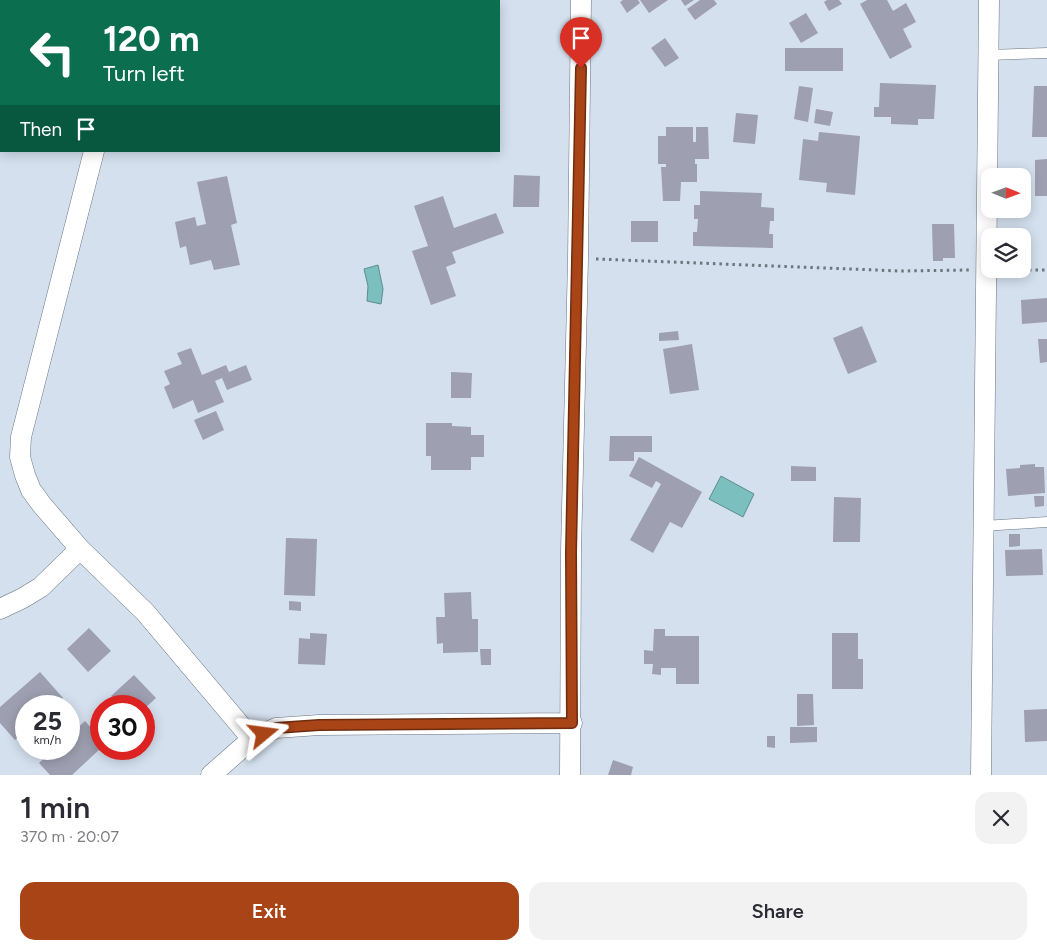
<!DOCTYPE html>
<html lang="en">
<head>
<meta charset="utf-8">
<style>
	:root { --surface:#fff; --page:#f2f2f3; --text:#2b2b33; --muted:#7c7c81; --accent:#a94416 }
	body { margin:0; font-family:Figtree,sans-serif; background:var(--page); color:var(--text); height:100vh; display:flex; flex-direction:column; font-size:19px; white-space:nowrap }
	* { box-sizing:border-box; margin:0 }
	p { font-size:16px; color:var(--muted) }
	.icon { flex:none; width:28px; height:28px; fill:none; stroke:currentColor; stroke-width:2; stroke-linecap:round; stroke-linejoin:round }
	.map { position:relative; height:775px; overflow:hidden }
	.side { display:flex; flex-direction:column; background:var(--surface); flex:1 }
	.side>* { flex:none }
	.hud { position:absolute; left:0px; top:0px; width:500px; height:152px; box-shadow:0 2px 12px #0003; background:#0b6e4f; color:#fff; overflow:hidden }
	.needle { width:32px; rotate:91deg }
	.tools { position:absolute; left:981px; top:168px; display:grid; gap:10px }
	.tools a { display:grid; place-items:center; width:50px; height:50px; border-radius:10px; background:var(--surface); box-shadow:0 2px 12px #0003; font-size:25px }
	.speed { position:absolute; left:15px; top:695px; display:flex; gap:10px; font-size:25px; font-weight:700; text-align:center }
	.speed>* { display:grid; place-content:center; width:65px; height:65px; border-radius:50%; background:var(--surface); box-shadow:0 2px 12px #0003; line-height:1 }
	.speed small { font-size:12px; font-weight:400 }
	.speed .limit { border:8px solid #d22; background:#fff; color:#111 }
	.pin { position:absolute; display:grid; place-items:center; width:42px; height:42px; color:#fff; margin:-51px -21px; border-radius:50% 50% 50% 0; rotate:-45deg; box-shadow:0 0 5px #0007 }
	.pin .icon { rotate:45deg }
	.me { position:absolute; width:55px; margin:-28px; rotate:74deg; stroke-linejoin:round; filter:drop-shadow(0 0 4px #0008) }
	.turn { display:flex; align-items:center; gap:18px; height:105px; padding:0 20px; font-size:22px }
	.turn .icon { width:65px; height:65px; stroke-width:2.5 }
	.turn b { display:block; font-size:35px; line-height:42px }
	.then { display:flex; align-items:center; height:48px; padding:0 20px; background:#0003; gap:10px; font-size:19px }
	.round { display:grid; place-items:center; flex:none; width:52px; height:52px; border-radius:15px; background:var(--page) }
	.headline { display:flex; align-items:center; justify-content:space-between; height:85px; padding:0 20px }
	h1 { font-size:30px; font-weight:600; line-height:38px }
	.primary-button { display:flex; gap:10px; margin-top:auto; padding:10px 20px }
	.primary-button a { flex:1; height:58px; border-radius:15px; background:var(--accent); color:#fff; font-size:20px; font-weight:600; line-height:58px; text-align:center }
	.primary-button a+a { background:var(--page); color:var(--text) }
	.map>svg:first-child { display:block }
	.water { fill:#7bbfbe; stroke:#5c8d8e }
	.building { fill:#9e9fb0 }
	.lines { fill:none; stroke-linecap:round; stroke-linejoin:round }
	.service-casing { stroke:#697481; stroke-width:11 }
	.minor-casing { stroke:#697481; stroke-width:21 }
	.path { stroke:#6d757e; stroke-width:3; stroke-dasharray:2.5 4; stroke-linecap:butt }
	.service { stroke:#fff; stroke-width:10 }
	.minor { stroke:#fff; stroke-width:20 }
	.route-casing { stroke:#6e2c0e; stroke-width:12 }
	.route { stroke:#a94416; stroke-width:9 }
</style>
</head>
<body>
<div class="map">
<svg width="1047" height="775" viewBox="0 0 1047 775">
	<rect width="100%" height="100%" fill="#d4e0ee"/>
	<path class="water" d="M378,265L383,289L381,304L367,301L368,286L364,269Z
		M721,476L754,494L743,517L709,499Z"/>
	<path class="building" d="M623,0H638L640,3L627,13L620,2Z
		M640,0H668L649,13Z
		M681,0H694L685,6Z
		M700,0H714L717,4L695,20L687,9Z
		M827,0H839L842,4L829,11L824,2Z
		M867,0H887L893,11L906,3L916,22L903,29L912,47L890,59L860,4Z
		M806,13L818,33L801,43L789,23Z
		M665,38L679,58L665,67L651,48Z
		M785,48H843V71H785Z
		M880,83L936,85L934,119H918V125L891,124V117H874V107H879Z
		M799,86L813,88L808,122L794,119Z
		M1034,86H1047V137H1032Z
		M816,109L833,112L830,126L814,123Z
		M736,113L758,115L755,144L733,142Z
		M666,127H693V142H696V127H708L709,159H695V164H697V182H681L680,201H663L661,167H666V164H658V136H666Z
		M819,132L860,136L855,195L826,192L827,183L799,180L803,139L818,141Z
		M1047,159V196H1035V160Z
		M514,175L540,176L539,207H513Z
		M227,176L237,223L231,225L240,265L214,270L211,260L190,265L186,246L180,248L175,222L195,217L197,226L206,224L197,182Z
		M700,191L762,193L761,207L774,208V221H770L769,234H773V248L693,246V232H697L698,219H694V205H700Z
		M443,196L454,228L496,213L504,233L452,252L456,263L446,267L456,296L431,305L412,251L428,246L414,206Z
		M631,221H658V242H631Z
		M932,224H954L955,258H943V261H933Z
		M1047,298V322L1022,324L1021,300Z
		M862,326L877,362L848,374L833,338Z
		M678,331L679,340L659,341V333Z
		M1038,339H1047V362L1040,363Z
		M692,344L699,390L670,394L663,349Z
		M191,348L202,375L226,365L229,372L246,365L252,380L227,390L222,378L215,381L224,402L198,413L193,400L173,409L164,387L170,384L164,371L182,364L177,353Z
		M451,372L472,373L471,398H451Z
		M216,411L224,430L203,440L194,420Z
		M426,423H452V426L471,427V435H484V457H471V470H431V456H426Z
		M610,436H652V452H634V461H609Z
		M639,457L702,492L682,528L670,522L653,553L630,540L661,484L656,481L652,488L629,476Z
		M1035,464V467H1044L1045,493L1008,496L1006,469L1020,468V465Z
		M791,466L816,467V481H791Z
		M1034,496H1044V506L1035,507Z
		M834,497L861,498L860,542H833Z
		M1009,534H1020V546L1009,547Z
		M286,538L317,539L315,596L284,595Z
		M1042,549L1043,575L1006,576L1005,550Z
		M471,592L472,619H478V652L443,653V643L437,644L436,617H445L444,593Z
		M289,601L301,602V611L289,610Z
		M89,628L111,651L88,672L67,649Z
		M654,629H665V636H699V684H676V668H661V675L652,674L653,664H644V650L653,651Z
		M310,633L327,634L325,665L298,664L299,638L310,639Z
		M832,633H858V659H863V689H832Z
		M480,649H491V665H481Z
		M40,672L63,698L53,706H26V730L15,740L0,723V707Z
		M134,675L156,698L144,709V706H121L111,696Z
		M797,694H813L814,725L797,726Z
		M1047,709V741L1025,742L1024,710Z
		M85,721L101,739V748L72,775H50L39,763L54,749H69V736Z
		M790,727H817V742L790,743Z
		M767,736H775V748L767,747Z
		M613,760L633,767L631,775H608Z"/>
	<g class="lines">
		<g class="service-casing">
			<path id="service" d="M988,55L1047,53
				M983,526L1047,522"/>
		</g>
		<g class="minor-casing">
			<path id="minor" d="M129,1V0
				M0,116L1,117
				M94,151L21,437L20,457L25,475L31,490L42,505L80,549L145,612L252,739
				M0,609L23,598L41,587L80,549
				M211,775L252,739L276,728L319,725L572,723
				M570,775L571,551L578,259L581,0
				M981,775L989,0"/>
		</g>
		<path class="path" d="M596,259L900,271L969,270
			M1003,270H1047"/>
		<use href="#service" class="service"/>
		<use href="#minor" class="minor"/>
	</g>
	<g class="lines">
		<g class="route-casing">
			<path id="route" d="M264,734L276,728L319,725L572,723L571,552L581,68"/>
		</g>
		<use href="#route" class="route"/>
	</g>
</svg>
<div class="tools">
<a><svg class="needle" viewBox="-14 -14 28 28"><path d="M0-13l5 13h-10z" fill="#e53935"/><path d="M0 13l5-13h-10z" fill="#7c7c81"/></svg></a>
<a><svg class="icon" aria-label="layers" viewBox="0 0 24 24"><path d="M12 4l9 5-9 5-9-5zM3 14l9 5 9-5"/></svg></a>
</div>
<div class="speed"><div>25<small>km/h</small></div><div class="limit">30</div></div>
<div class="pin" style="left:581px;top:68px;background:#d93025"><svg class="icon" aria-label="arrive" viewBox="0 0 24 24"><path d="M6 21V4h12l-3 4 3 4H6"/></svg></div>
<svg class="me" style="left:264px;top:734px" viewBox="-20 -20 40 40"><path d="M0-17L14 15 0 8-14 15z" fill="#a94416" stroke="#fff" stroke-width="4"/></svg>
<div class="hud">
<div class="turn"><svg class="icon" aria-label="left" viewBox="0 0 24 24"><path d="M17 20v-9H6M10 6l-5 5 5 5"/></svg><div><b>120 m</b>Turn left</div></div>
<div class="then">Then<svg class="icon" aria-label="arrive" viewBox="0 0 24 24"><path d="M6 21V4h12l-3 4 3 4H6"/></svg></div>
</div>
</div>
<section class="side">
<div class="headline"><div><h1>1 min</h1><p>370 m · 20:07</p></div><a class="round"><svg class="icon" aria-label="close" viewBox="0 0 24 24"><path d="M6 6l12 12M18 6L6 18"/></svg></a></div>
<div class="primary-button"><a>Exit</a><a>Share</a></div>
</section>
</body>
</html>
